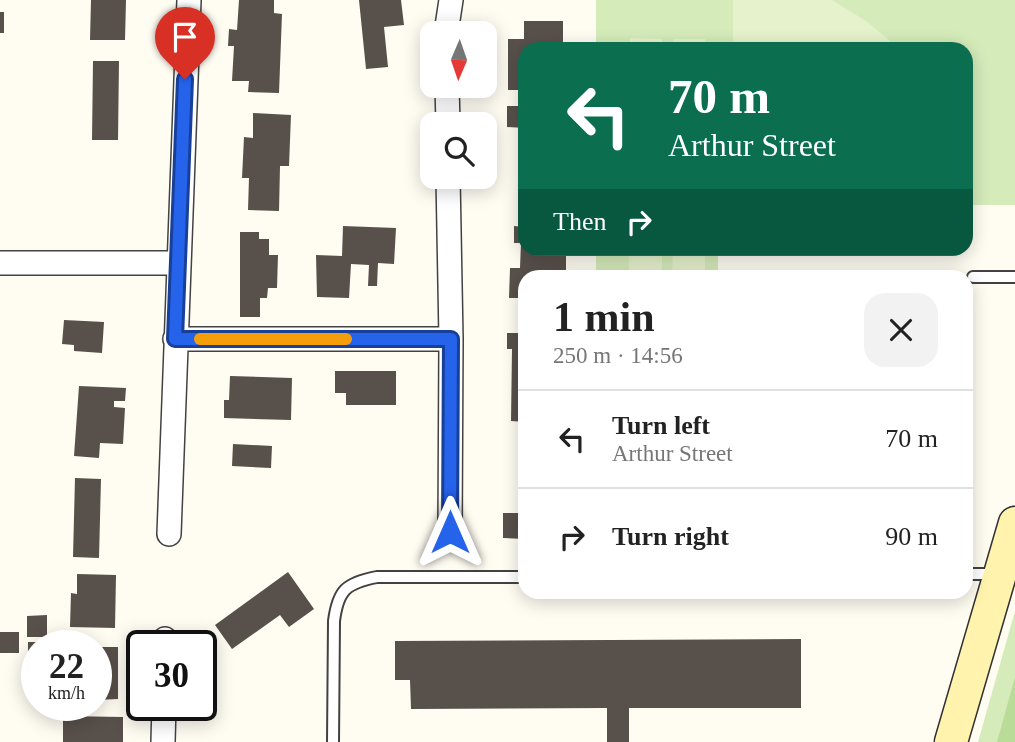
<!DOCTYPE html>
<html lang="en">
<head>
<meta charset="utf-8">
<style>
	:root { --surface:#fff; --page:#f2f2f2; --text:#222; --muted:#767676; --line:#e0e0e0 }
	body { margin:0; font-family:Georgia,serif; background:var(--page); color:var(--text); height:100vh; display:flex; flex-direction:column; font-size:26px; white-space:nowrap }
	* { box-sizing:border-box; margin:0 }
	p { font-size:23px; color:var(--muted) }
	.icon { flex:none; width:38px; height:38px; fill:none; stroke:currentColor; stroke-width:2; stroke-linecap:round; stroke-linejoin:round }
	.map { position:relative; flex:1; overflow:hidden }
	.details { position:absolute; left:518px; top:270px; width:455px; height:329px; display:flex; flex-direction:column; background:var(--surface); border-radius:21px; box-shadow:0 4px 18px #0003 }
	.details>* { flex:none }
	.hud { position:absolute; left:518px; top:42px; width:455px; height:214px; border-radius:21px; box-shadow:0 4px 18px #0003; background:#0b6e4f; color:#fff; overflow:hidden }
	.needle { width:46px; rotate:182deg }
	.tools { position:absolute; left:420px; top:21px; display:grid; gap:14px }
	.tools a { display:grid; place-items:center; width:77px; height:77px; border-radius:14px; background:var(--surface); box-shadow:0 4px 18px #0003; font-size:35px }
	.speed { position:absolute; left:21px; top:630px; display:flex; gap:14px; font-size:35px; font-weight:700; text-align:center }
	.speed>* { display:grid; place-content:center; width:91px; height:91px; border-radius:50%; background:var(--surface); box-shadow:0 4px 18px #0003; line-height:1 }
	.speed small { font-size:18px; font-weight:400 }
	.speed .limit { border:4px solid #111; border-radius:10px; background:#fff; color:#111 }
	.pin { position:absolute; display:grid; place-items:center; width:60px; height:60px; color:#fff; margin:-72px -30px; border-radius:50% 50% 50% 0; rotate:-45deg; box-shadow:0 0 7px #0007 }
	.pin .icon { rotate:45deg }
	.me { position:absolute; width:77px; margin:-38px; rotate:0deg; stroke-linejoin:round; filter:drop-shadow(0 0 5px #0008) }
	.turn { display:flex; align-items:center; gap:24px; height:147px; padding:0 35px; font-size:32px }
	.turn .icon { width:91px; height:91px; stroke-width:2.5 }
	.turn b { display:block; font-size:49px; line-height:60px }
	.then { display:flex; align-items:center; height:66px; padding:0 35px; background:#0003; gap:14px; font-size:26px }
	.round { display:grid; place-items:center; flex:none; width:74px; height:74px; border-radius:21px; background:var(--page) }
	.headline { display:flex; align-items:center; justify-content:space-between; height:119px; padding:0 35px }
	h1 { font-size:42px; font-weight:700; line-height:52px }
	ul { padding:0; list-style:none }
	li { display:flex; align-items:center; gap:21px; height:98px; padding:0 35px; border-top:2px solid var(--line) }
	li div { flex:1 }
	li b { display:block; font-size:26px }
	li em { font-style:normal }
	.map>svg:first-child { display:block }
	.green { fill:#d5ebba }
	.forest { fill:#badc99 }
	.pitch { fill:#e6f2cc }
	.building { fill:#58504b }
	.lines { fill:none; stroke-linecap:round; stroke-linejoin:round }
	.lane-casing { stroke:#424242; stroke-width:14 }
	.street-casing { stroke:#424242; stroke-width:26 }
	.secondary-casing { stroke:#313131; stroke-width:35 }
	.lane { stroke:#fff; stroke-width:10 }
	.street { stroke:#fff; stroke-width:23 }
	.secondary { stroke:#fff3ad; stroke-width:32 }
	.route-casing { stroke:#184099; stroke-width:18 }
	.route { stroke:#2563eb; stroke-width:12 }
	.slow { stroke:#f59e0b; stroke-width:12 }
</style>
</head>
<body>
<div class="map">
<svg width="1015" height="742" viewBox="0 0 1015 742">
	<rect width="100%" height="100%" fill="#fffcf2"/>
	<path class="green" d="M596,0H1015V205H966V49H596Z
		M596,249H718V276H596Z
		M1015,611V742H978Z"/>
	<path class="forest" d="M1015,677V742H997Z"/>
	<path class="pitch" d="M733,0H832L866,21L889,40L895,49H733Z
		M630,38L662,39V49H630Z
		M673,39H705V49H673Z
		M629,254H662V276H629Z
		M673,254H705V276H672Z"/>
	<path class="building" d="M91,0H126L125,40H90Z
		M239,0H274V13L282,14L279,93L248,92L249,81H232L234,46H228L229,29L237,30Z
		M359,0H401L404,25L384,27L388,67L366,69Z
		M0,12H4V33H0Z
		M524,21H563V49H525V90H508V39H524Z
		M93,61H119L118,140H92Z
		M507,106H525V128L507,127Z
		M253,113L291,115L289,166H280L279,211L248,210L249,178H242L244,137L253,138Z
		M343,226L396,228L394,264L378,263L377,286H368L369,265L351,264L349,298L317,297L316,255L342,256Z
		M514,226L525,227V248H566V276H525V298H509L510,268H520L521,243H514Z
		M240,232H259V239H269V255H278L277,288H268L267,298H260V317H240Z
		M64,320L104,322L102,353L74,351V345L62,344Z
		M507,333H525V422L511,421L512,349H507Z
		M335,371H396V405H346V393H335Z
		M230,376L292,378L291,420L224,418V400H229Z
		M79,386L126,388L125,401H114V407L125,408L123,444L100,443L99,458L74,456Z
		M233,444L272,446L271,468L232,466Z
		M522,473H525V539L503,538V513H522Z
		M75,478L101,479L99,558L73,557Z
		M288,572L314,609L289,627L280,615L232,649L215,625Z
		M77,574L116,575L115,628L70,627L71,593L77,594Z
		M47,615V637H27V616Z
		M0,632H19V653H0Z
		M801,639V708H629V742H607V708L411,709L410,680H395V641Z
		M28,642H49V646H37V665H28Z
		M96,647H118V699L96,700Z
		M63,716L123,717V742H63Z"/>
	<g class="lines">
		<g class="lane-casing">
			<path id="lane" d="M973,277H1015
				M966,574H998
				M333,742L334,621C338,590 346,583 377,577H525"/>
		</g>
		<g class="street-casing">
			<path id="street" d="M446,33L451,0
				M447,86L448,124
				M448,177L451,339L450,532
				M0,263H178
				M175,339H451
				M169,534L189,0
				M165,646V639
				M163,742L164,705"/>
		</g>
		<g class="secondary-casing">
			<path id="secondary" d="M951,742L1015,523"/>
		</g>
		<use href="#lane" class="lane"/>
		<use href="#street" class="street"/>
		<use href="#secondary" class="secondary"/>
	</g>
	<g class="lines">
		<g class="route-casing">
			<path id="route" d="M185,79L175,339H451L450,532"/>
		</g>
		<use href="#route" class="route"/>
		<path class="slow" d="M200,339H346"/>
	</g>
</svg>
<div class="tools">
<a><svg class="needle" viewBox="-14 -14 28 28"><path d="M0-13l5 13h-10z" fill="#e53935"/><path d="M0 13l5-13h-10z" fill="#767676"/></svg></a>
<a><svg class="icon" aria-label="search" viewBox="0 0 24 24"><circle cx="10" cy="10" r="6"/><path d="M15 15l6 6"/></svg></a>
</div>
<div class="speed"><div>22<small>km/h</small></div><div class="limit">30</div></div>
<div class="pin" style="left:185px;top:79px;background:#d93025"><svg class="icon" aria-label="arrive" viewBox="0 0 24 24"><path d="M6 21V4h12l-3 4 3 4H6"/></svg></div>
<svg class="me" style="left:450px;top:532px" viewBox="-20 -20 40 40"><path d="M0-17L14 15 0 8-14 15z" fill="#2563eb" stroke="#fff" stroke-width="4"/></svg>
<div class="hud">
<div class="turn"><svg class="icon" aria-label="left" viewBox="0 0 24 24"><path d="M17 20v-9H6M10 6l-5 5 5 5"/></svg><div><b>70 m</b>Arthur Street</div></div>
<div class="then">Then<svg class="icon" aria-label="right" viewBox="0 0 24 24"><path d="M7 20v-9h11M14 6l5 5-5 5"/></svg></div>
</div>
<section class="details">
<div class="headline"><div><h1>1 min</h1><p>250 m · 14:56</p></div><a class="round"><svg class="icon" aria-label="close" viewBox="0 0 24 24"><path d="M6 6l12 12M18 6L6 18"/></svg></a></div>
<ul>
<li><svg class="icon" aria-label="left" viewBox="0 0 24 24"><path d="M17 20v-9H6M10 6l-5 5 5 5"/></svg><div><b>Turn left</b><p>Arthur Street</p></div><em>70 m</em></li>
<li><svg class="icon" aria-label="right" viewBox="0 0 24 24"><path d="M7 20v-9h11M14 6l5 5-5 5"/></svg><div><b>Turn right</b></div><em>90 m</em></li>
</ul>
</section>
</div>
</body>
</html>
